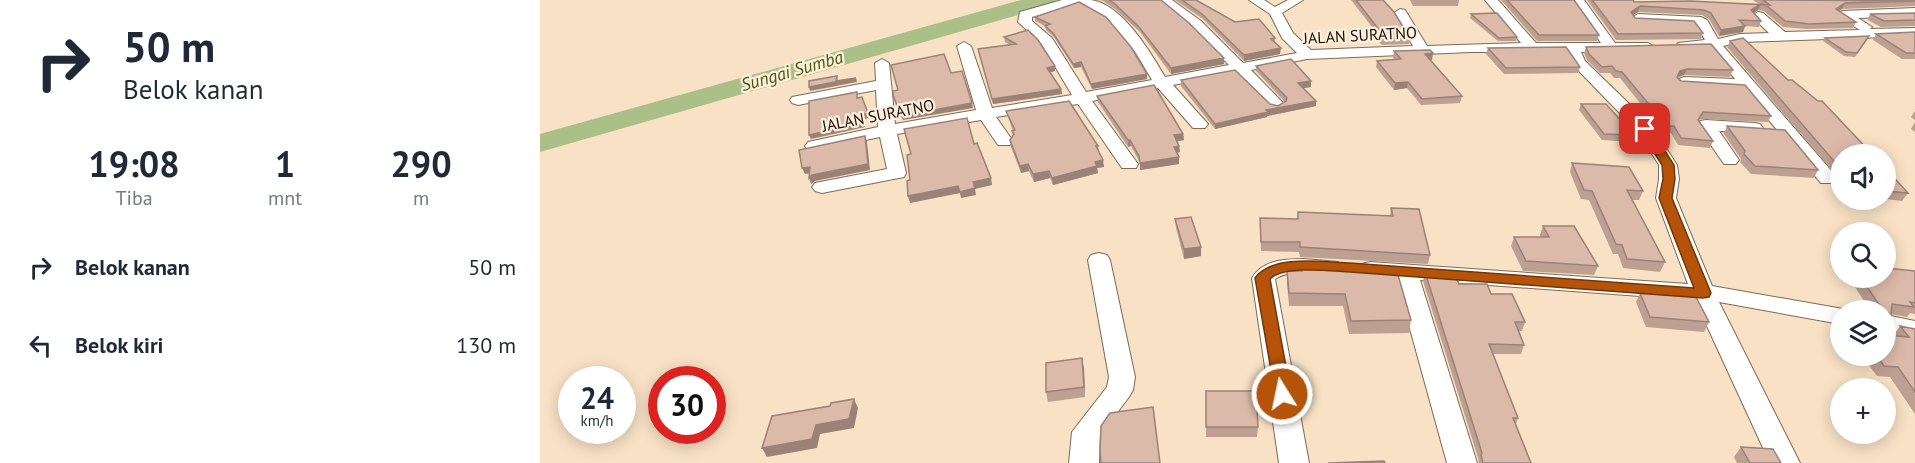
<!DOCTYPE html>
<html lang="id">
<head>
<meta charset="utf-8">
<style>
	:root { --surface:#fff; --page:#f2f2f3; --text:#1f2937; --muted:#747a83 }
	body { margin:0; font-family:"PT Sans",sans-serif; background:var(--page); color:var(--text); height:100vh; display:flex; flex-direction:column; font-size:22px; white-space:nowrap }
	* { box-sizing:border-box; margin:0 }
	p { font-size:20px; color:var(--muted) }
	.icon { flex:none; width:33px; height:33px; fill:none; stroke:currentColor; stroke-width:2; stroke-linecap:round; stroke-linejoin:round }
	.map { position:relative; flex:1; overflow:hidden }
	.details { display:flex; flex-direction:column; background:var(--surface); width:540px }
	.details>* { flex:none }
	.hud { background:#fff; color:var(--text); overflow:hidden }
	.fabs { position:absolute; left:1290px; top:144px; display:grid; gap:12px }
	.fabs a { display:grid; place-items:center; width:66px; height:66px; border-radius:50%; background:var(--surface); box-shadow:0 3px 15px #0003; font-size:30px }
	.speed { position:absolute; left:18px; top:366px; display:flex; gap:12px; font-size:30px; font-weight:700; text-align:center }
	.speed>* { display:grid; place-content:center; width:78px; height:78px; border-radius:50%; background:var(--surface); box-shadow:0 3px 15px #0003; line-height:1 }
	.speed small { font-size:15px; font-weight:400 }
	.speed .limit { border:9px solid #d22; background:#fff; color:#111 }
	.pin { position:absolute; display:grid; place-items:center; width:51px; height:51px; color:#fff; margin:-26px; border-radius:12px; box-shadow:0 3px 9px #0006 }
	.me { position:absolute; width:66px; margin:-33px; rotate:350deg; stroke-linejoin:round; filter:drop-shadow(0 0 4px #0008) }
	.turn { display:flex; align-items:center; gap:21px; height:126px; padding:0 24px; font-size:27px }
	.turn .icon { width:78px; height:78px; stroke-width:2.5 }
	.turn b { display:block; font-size:42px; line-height:51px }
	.eta { display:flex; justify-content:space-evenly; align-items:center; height:102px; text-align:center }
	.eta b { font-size:36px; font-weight:800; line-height:42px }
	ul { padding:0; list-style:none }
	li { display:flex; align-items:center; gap:18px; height:78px; padding:0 24px }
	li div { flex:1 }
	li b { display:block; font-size:22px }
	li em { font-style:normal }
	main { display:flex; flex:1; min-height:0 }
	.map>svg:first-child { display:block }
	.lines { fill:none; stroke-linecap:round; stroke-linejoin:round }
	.river { fill:#abbf88; fill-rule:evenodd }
	.minor-casing { stroke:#7f6a52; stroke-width:2 }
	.minor { fill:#fff; fill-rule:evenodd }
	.wall { fill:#bda092 }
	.shaded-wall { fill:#9a8277 }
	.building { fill:#dcbaaa; stroke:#9a8277; stroke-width:1.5 }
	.route { fill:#b45309; stroke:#753606; stroke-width:1.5 }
	.labels { text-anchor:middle; stroke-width:4.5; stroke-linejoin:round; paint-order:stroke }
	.far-street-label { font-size:16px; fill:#191107; stroke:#feefdf }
	.far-water-label { font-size:18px; font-style:italic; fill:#465c02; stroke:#feefdf }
</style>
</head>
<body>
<main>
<section class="details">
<div class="hud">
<div class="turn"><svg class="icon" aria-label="right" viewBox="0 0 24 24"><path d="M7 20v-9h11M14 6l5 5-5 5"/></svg><div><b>50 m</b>Belok kanan</div></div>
</div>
<div class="eta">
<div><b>19:08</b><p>Tiba</p></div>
<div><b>1</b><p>mnt</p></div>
<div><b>290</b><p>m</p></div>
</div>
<ul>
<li><svg class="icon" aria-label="right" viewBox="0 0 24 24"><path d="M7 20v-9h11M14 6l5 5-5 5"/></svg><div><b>Belok kanan</b></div><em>50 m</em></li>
<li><svg class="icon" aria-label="left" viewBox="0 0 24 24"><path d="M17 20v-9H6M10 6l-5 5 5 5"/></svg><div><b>Belok kiri</b></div><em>130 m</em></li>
</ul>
</section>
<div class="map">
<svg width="1375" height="463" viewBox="0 0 1375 463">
	<rect width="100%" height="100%" fill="#f8e1c5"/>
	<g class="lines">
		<path class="river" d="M481,0H516L513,5L0,152V134Z"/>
		<g class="minor-casing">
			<path id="minor" d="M522,0C532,0 542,0 551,0C582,4 611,53 625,77L689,65L651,27L618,0H632L661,21L703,63L757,53L742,38L730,14L709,0H724L735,7L748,0H763L742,13L753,33L771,50L873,46L854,13L860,9L865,10L887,46L981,43L945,0H958L996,43H1061L1032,0H1044L1075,43H1108L1115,47L1108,51L1041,52L1045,61L1111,125L1137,165L1139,179L1136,198L1172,286L1309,310H1300V324L1179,302L1260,463H1230L1155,300L880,280L937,463H907L856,278L822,274L819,269L822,264L830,262L1148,284L1116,198L1119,179V165L1098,132L1034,66L1027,52H931L767,59L711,70L745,105L737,110L731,108L696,73L633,85L668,124L665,128H653L618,88L552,101L598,164L596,168H582L538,104L456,117L473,141L470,145H458L441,120L357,134L366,173L364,177L282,193L275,191L272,187L275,183L347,169L340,137L274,151L268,150L265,146L268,142L338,127L336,90L258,105L252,103L250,100L252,97L336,81L335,63L342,59L349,63L355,124L436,110L417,46L424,42L431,46L452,108L532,95L501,43L478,22L480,12ZM540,3L568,19L596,53L612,80L546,92L512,38L492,21V17Z
				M1375,8V16L1318,18L1332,27L1330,29L1375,28V36L1200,42L1183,46L1295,175L1298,179L1295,183H1281L1203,89L1139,85L1136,82L1139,79L1144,77L1195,79L1170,48L1138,49L1136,46L1138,43L1165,40L1157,26L1098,22L1091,18L1098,14L1161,17L1167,20L1178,39L1200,34L1229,33L1211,16L1218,12L1223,13L1245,32L1320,30L1295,15L1302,11Z
				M1166,120L1214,123L1220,124L1223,128L1220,132L1179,131L1199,160L1196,164H1184L1157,125L1160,121Z
				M559,253L567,255L570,260L595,377L593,390L589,397L560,435L559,463H529L532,432L567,387L569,377L548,260L551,255Z
				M764,259L798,262L801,267L798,272C777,277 753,267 735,279L769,463H739L712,278C723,260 744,259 764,259Z
				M1346,315L1375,321V339L1346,332Z"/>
		</g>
		<use href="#minor" class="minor"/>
	</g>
	<path class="wall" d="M559,0H621L684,64L631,74L600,32L575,9L563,1Z
		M635,0H656L695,22L735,38V43L740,54L704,61L663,19Z
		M811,0H843L870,38L869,44L842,45L838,41L839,36Z
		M870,0H919L918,6H873Z
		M961,0H1034L1059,35L1057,41H997Z
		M1047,0H1093L1094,2L1219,4L1213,0H1375V6L1302,9L1299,11L1316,22L1313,28L1267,29L1243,27L1224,11L1218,10L1214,13L1221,21L1219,27L1205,26L1203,32L1179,36L1169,19L1162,15L1098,12L1093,15L1095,18L1163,33L1161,39L1076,40Z
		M539,2L607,79L552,89L541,67L534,68L514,37L506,30L505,26L495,21V17Z
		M1375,13V26L1341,27L1328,20L1330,14Z
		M931,14L977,37L976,41H958L930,18Z
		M488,30L515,71L510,72L521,89L522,94L453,104L439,54L470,45L465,42L464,37Z
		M1375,32V59H1362L1333,40L1336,34Z
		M1285,38L1327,40L1315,57L1304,56L1283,41Z
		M1190,41L1248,80L1278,101L1300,154V180L1187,47Z
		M1046,47L1193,70L1190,77L1144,75L1137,78L1141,81L1231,116L1228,122L1160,119L1159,121L1173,141L1170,148L1138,145L1131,133H1124L1080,78H1074L1070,73H1060L1047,60L1044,53Z
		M948,48L1040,67L1038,73L964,74L946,54Z
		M854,51L892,60H890L922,96L920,103L881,105L867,88L854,90L836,67L837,61L855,59L853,58Z
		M716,66L771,81V87L763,88L776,106L727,116V117L675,129L641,86V80L738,106L745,102L716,71Z
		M557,96L643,134L644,140L637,141L639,146L640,152L637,153L639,157V164L600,170V163L591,146L588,147L558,102Z
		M1041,104L1094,135L1091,142L1062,140L1039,110Z
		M466,111L558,146L559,152L564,167L557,168L558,173L513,185L510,178L494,182L489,171L481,173L471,147L470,140L473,135L472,131H473L468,117Z
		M1375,111V120L1371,117Z
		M1375,122V132L1371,129Z
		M1187,126L1278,170L1274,178L1211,174L1200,162L1201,159L1184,134Z
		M1032,163L1103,191L1099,200H1092L1125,262L1120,272L1083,268L1078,254H1073L1049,200L1041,199L1030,172Z
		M1346,169L1368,193L1362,201L1346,199Z
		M851,208L890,255L888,264L760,257L759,252L721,251L720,218L757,219L758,212L850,216Z
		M635,219L661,247V256L644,259L636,228Z
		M1003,226L1058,266L1054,275L983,271L971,246L974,237H1001L1000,235Z
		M762,263L871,320L869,333L809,334L803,306H749L747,283V271H761Z
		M1375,271V314L1370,313L1367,317L1351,314L1346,323V310H1330L1309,278H1346Z
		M885,272L919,284L951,294L985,322L982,331H979L984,345L981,354H953L978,418L976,424L991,463H938L939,461L883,281Z
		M1100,293L1169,322L1164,332L1106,327L1096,302Z
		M1360,326L1375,329V414L1350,377L1337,376L1322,356H1346L1353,336Z
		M544,368L545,397L508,402L506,392Z
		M666,427H718L717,437H666Z
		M1201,447L1241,463H1197L1194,457Z"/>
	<path class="shaded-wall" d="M1305,3L1302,9L1293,14L1296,9Z
		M1221,4L1218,10L1209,16L1211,10Z
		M1100,6L1098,12L1089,17L1091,12Z
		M1205,26L1203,32L1179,36L1181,30Z
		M741,48L740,54L704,61V55Z
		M893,53L892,60H884L885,54Z
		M684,58V64L631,74V68Z
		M541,62V67L534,68L533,64Z
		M515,66V71L508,73L507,68Z
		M1147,69L1144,75L1137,77L1134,84L1140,71Z
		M607,74V79L552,89L551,84Z
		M297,76L298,81L316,78L317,82L270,91L269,87Z
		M771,81V87L758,89V83Z
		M868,82L867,88L854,90L855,83Z
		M521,89L522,94L453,104L452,99Z
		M776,101V106L727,116V117L675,129V124L726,110Z
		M432,103L433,108L363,120L361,116Z
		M328,113L330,118L324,119L325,127L271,139L269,135L322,115Z
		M643,134L644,140L635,142L634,135Z
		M325,136L327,142L330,170L275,181L271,184L269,178L272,175Z
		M588,140H590L591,146L588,147Z
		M639,146L640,152L634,153V147Z
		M639,157V164L600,170V163Z
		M563,160L564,167L557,168L558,173L513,185L512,178L555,162Z
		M488,164L489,171L481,173L480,166Z
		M270,167L272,173L265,174L262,168Z
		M509,171L510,178L494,182L493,174Z
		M451,178L452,185L435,189L436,195L421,198L420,193L370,203L368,196L418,186L433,182Z
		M661,247V256L644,259V249Z
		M542,358L544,368L545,397L544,387Z
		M314,399L318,408L314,428L280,434L277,448L227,457L222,448L276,425Z
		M122,419V425L116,426L112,420Z"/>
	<path class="building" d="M569,0H621L649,23L684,58L631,68L599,27L575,4Z
		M642,0H656L695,22L719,19L735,38L731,39L741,48L704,55L662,14Z
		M816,0H843L854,12L870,38L843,39L839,35H843Z
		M967,0H1034L1059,35H999Z
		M1052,0H1093L1094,2L1150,1L1230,5L1223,0L1375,1L1305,3L1296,9L1316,22L1269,24L1245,21L1227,6L1221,4L1211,10L1221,21L1199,20L1205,26L1181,30L1171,13L1164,10L1100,6L1091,12L1095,18L1154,21L1163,33L1078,34Z
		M539,2L566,17L591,47L607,74L551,84L541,62L533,64L513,33L505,26L510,24L495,17Z
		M957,13L977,37L959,38L931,14Z
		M1375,13V20L1344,21L1330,14Z
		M488,30L498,40L515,66L507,68L521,89L452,99L438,49L476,44L464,37Z
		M1375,32V53H1366L1336,34Z
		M1329,36L1317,53L1306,52L1285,38Z
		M1203,38L1248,80H1252L1278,101H1282L1332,154H1300V168L1190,41Z
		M1171,44L1193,70L1147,69L1140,71L1137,77L1141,81L1205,85L1231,116L1163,112L1158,120L1173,141L1141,138L1134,126H1127L1082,72L1076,71L1072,66L1062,67L1049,54L1046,47Z
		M1026,47L1040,67L966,68L948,48Z
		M890,50L893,53L885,54L922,96L882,99L868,82L855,83L837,61L861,59L854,51Z
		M404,54L411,73L422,71L432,103L361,116L353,95V91L358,90L351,65Z
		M751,59L771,81L758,83L776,101L726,110L728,112L675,124L641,80L695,70L730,104L738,106L746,101L747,98L716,66Z
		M297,76L296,81L316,78L269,87V81Z
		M614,85L643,134L634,135L639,146L634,147L639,157L600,163L599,156L590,140H588L557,96Z
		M317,92V98L322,97L328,113L322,115L324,123L269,135V101Z
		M529,101L558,146H556L563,160L555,162L557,166L512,178L509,171L493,174L488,164L480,166L470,140L474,134L472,131L475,130L466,111Z
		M1041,104H1066L1094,135L1064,134Z
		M427,118L434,144L437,143L451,178L433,182L435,188L420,192L418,186L368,196L367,181L370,180L367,155L371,154L364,129Z
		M1187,126L1245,130L1278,170L1215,166L1204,154L1205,151Z
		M325,136L328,164L272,175L269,178L270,167L262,168L259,150Z
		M1032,163L1089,167L1103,191L1087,190L1125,262L1087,259L1082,245L1076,244L1052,191L1044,190Z
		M1346,169L1368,193L1346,191Z
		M851,208L879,209L890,255L760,247V242H721L720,218L758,219V212L853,216Z
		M651,217L661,247L644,249L635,219Z
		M1003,226H1034L1058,266L986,261L974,237H1009Z
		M776,262L856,268L871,320L811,321L805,294L749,293L747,271H762V263Z
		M1346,268L1375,271V303L1370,302L1374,307L1352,304L1351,315L1338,303L1321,278H1346Z
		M885,272L915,275L919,284H947L951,294H972L985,322H975L984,345L949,344L978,418H973L991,463H943L941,455L942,453Z
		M1100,293L1156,297L1169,322L1110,317Z
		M1360,326L1375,329V392L1358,367L1344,366L1337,356H1346V335L1369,337Z
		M542,358L544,387L506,392V363Z
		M666,391H716L718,427H666Z
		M314,399L309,419L276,425L272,439L222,448L232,416L290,406L291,403Z
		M122,402V419L112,420Z
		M613,407L620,463H561L560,450L561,426L570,413Z
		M1201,447L1233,449L1241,463H1210Z
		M844,461L845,463H788Z"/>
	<path class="route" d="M1105,125L1109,126L1134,165L1135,179L1132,198L1171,293L1169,297L1163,298L810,272C790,271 744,265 730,279L751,394L749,399L742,401L736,399L715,278C732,254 783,262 810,263L1154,288L1119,198L1123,179L1122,165L1099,129Z"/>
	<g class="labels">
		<g class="far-street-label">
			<text transform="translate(820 35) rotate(-3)" y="6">JALAN SURATNO</text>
			<text transform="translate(338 115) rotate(-11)" y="6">JALAN SURATNO</text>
		</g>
		<g class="far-water-label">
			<text transform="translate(252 71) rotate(-16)" y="6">Sungai Sumba</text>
		</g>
	</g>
</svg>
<div class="fabs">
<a><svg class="icon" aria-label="sound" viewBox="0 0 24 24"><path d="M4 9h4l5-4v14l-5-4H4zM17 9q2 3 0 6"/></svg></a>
<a><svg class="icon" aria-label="search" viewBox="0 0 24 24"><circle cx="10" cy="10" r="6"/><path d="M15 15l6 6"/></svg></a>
<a><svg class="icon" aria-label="layers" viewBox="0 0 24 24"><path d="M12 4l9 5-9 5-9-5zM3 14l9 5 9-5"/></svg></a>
<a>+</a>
</div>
<div class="speed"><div>24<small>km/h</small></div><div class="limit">30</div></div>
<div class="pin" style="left:1105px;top:129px;background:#d93025"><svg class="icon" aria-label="arrive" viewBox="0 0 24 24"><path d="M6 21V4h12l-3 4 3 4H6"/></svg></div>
<svg class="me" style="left:742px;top:394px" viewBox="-20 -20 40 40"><circle r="17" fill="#b45309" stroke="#fff" stroke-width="3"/><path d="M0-11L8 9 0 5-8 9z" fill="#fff"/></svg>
</div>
</main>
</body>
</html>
